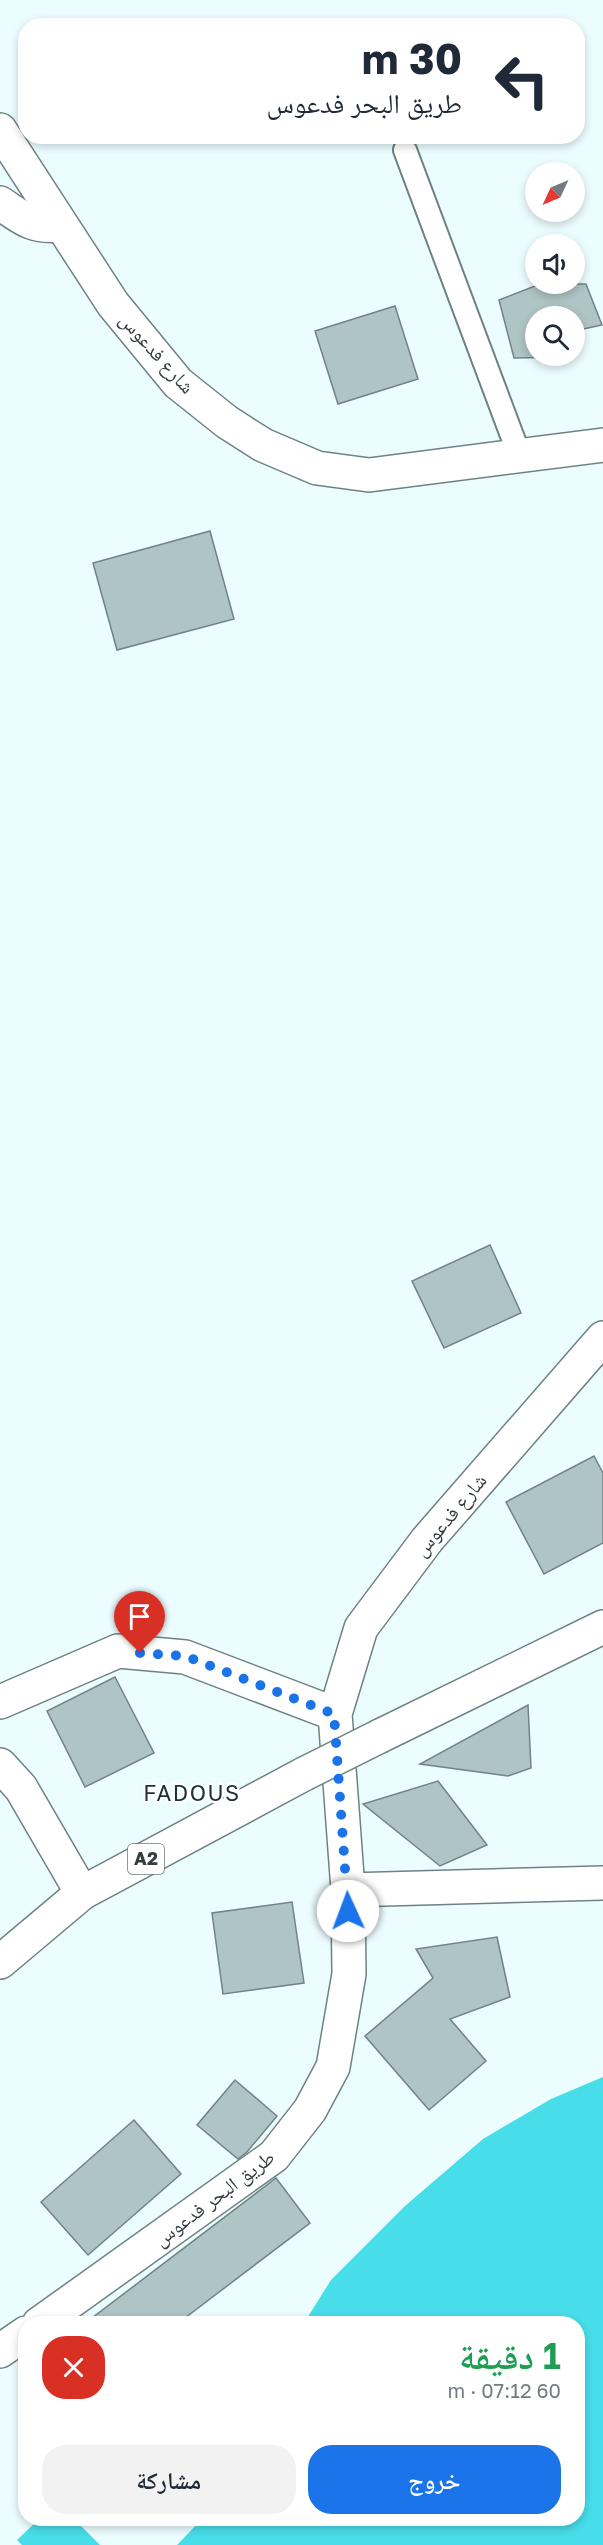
<!DOCTYPE html>
<html lang="ar">
<head>
<meta charset="utf-8">
<style>
	:root { --surface:#fff; --page:#f2f2f3; --text:#1f2937; --muted:#747a83; --accent:#1a73e8 }
	body { margin:0; font-family:"Golos Text","Noto Naskh Arabic",sans-serif; background:var(--page); color:var(--text); direction:rtl; height:100vh; display:flex; flex-direction:column; font-size:22px; white-space:nowrap }
	* { box-sizing:border-box; margin:0 }
	p { font-size:20px; color:var(--muted) }
	.icon { flex:none; width:33px; height:33px; fill:none; stroke:currentColor; stroke-width:2; stroke-linecap:round; stroke-linejoin:round }
	.map { position:relative; flex:1; overflow:hidden; direction:ltr }
	.drawer { position:absolute; left:18px; top:2316px; width:567px; height:210px; display:flex; flex-direction:column; background:var(--surface); border-radius:24px; box-shadow:0 3px 9px #0003; direction:rtl }
	.drawer>* { flex:none }
	.top-card { position:absolute; left:18px; top:18px; width:567px; height:126px; border-radius:24px; box-shadow:0 3px 9px #0003; direction:rtl; background:#fff; color:var(--text); overflow:hidden }
	.needle { width:39px; rotate:226deg }
	.buttons { position:absolute; left:525px; top:162px; display:grid; gap:12px }
	.buttons a { display:grid; place-items:center; width:60px; height:60px; border-radius:50%; background:var(--surface); box-shadow:0 3px 9px #0003; font-size:30px }
	.pin { position:absolute; display:grid; place-items:center; width:51px; height:51px; color:#fff; margin:-62px -26px; border-radius:50% 50% 50% 0; rotate:-45deg; box-shadow:0 0 6px #0007 }
	.pin .icon { rotate:45deg }
	.me { position:absolute; width:66px; margin:-33px; rotate:358deg; stroke-linejoin:round; filter:drop-shadow(0 0 4px #0008) }
	.turn { display:flex; align-items:center; gap:21px; height:126px; padding:0 24px; font-size:27px }
	.turn .icon { width:78px; height:78px; stroke-width:2.5 }
	.turn b { display:block; font-size:42px; line-height:51px }
	.round { display:grid; place-items:center; flex:none; width:63px; height:63px; border-radius:24px; background:var(--page) }
	.summary { display:flex; align-items:center; justify-content:space-between; height:102px; padding:0 24px }
	h1 { font-size:36px; font-weight:600; line-height:45px; color:#1e9e55 }
	.action { display:flex; gap:12px; margin-top:auto; padding:12px 24px }
	.action a { flex:1; height:69px; border-radius:24px; background:var(--accent); color:#fff; font-size:24px; font-weight:600; line-height:69px; text-align:center }
	.action a+a { background:var(--page); color:var(--text) }
	.map>svg:first-child { display:block }
	.water { fill:#47dde9 }
	.building { fill:#afc4c5; stroke:#708385; stroke-width:1.5 }
	.lines { fill:none; stroke-linecap:round; stroke-linejoin:round }
	.service-casing { stroke:#6e8283; stroke-width:26 }
	.minor-casing { stroke:#6e8283; stroke-width:36 }
	.primary-casing { stroke:#6e8283; stroke-width:36 }
	.motorway-casing { stroke:#6e8283; stroke-width:36 }
	.service { stroke:#fff; stroke-width:22 }
	.minor { stroke:#fff; stroke-width:33 }
	.primary { stroke:#fff; stroke-width:33 }
	.motorway { stroke:#fff; stroke-width:33 }
	.primary-bridge-casing { stroke:#6e8283; stroke-width:36; stroke-linecap:butt }
	.primary-bridge { stroke:#fff; stroke-width:33 }
	.route { stroke:#1a73e8; stroke-width:10; stroke-dasharray:0 18 }
	.labels { text-anchor:middle; stroke-width:4.5; stroke-linejoin:round; paint-order:stroke }
	.shield { fill:#fff; stroke:#727879; stroke-width:1.5 }
	.shield-label { font-size:18px; font-weight:bold; fill:#353e3f }
	.street-label { font-size:20px; fill:#353e3f; stroke:#fff }
	.quarter-label { font-size:22px; letter-spacing:1.5px; fill:#213233; stroke:#fff }
</style>
</head>
<body>
<div class="map">
<svg width="603" height="2545" viewBox="0 0 603 2545">
	<rect width="100%" height="100%" fill="#ecfdff"/>
	<path class="water" d="M603,2077V2545H177L202,2519L578,2518V2324L304,2323L331,2280L405,2206L483,2139L551,2099Z
		M40,2518L74,2519L100,2545H22L17,2540Z"/>
	<path class="building" d="M540,284H586L602,325L574,331V316H536V356L568,357L514,358L499,300Z
		M395,306L418,379L338,404L315,331Z
		M210,531L234,619L117,650L93,563Z
		M490,1245L521,1313L444,1348L412,1281Z
		M594,1456L603,1473V1543L544,1574L506,1502Z
		M115,1677L154,1753L85,1787L47,1711Z
		M528,1705L531,1768L508,1776L420,1764Z
		M438,1781L487,1845L440,1866L363,1804Z
		M292,1902L304,1983L223,1994L212,1913Z
		M497,1937L510,1997L450,2019L486,2061L429,2110L365,2036L433,1978L416,1949Z
		M235,2080L277,2116L247,2152L238,2159L197,2125Z
		M134,2120L181,2174L88,2255L41,2202Z
		M276,2178L310,2223L177,2324H84Z"/>
	<g class="lines">
		<g class="service-casing">
			<path id="service" d="M405,150L520,457"/>
		</g>
		<g class="minor-casing">
			<path id="minor" d="M0,130L113,304L178,383L227,422L263,445L317,468L369,475L603,445
				M0,1702L118,1651L185,1657L335,1714
				M0,1765L21,1788L82,1893
				M348,1890L603,1883
				M39,2324L274,2156L310,2110L333,2067L349,1974L348,1890L335,1714L361,1628L427,1540L603,1338
				M0,2351L26,2333"/>
		</g>
		<g class="primary-casing">
			<path id="primary" d="M380,1736L603,1627
				M0,1962L82,1893L304,1774"/>
		</g>
		<g class="motorway-casing">
			<path id="motorway" d="M0,203C22,218 32,228 60,225"/>
		</g>
		<use href="#service" class="service"/>
		<use href="#minor" class="minor"/>
		<use href="#primary" class="primary"/>
		<use href="#motorway" class="motorway"/>
		<g class="primary-bridge-casing">
			<path id="primary-bridge" d="M304,1774L380,1736"/>
		</g>
		<use href="#primary-bridge" class="primary-bridge"/>
	</g>
	<g class="lines">
		<path class="route" d="M140,1653L185,1656L334,1714L348,1911"/>
	</g>
	<g class="labels">
		<rect class="shield" x="128" y="1844" width="36" height="30" rx="4.5"/>
		<g class="shield-label">
			<text x="146" y="1865">A2</text>
		</g>
		<g class="street-label">
			<text transform="translate(157 353) rotate(48)" y="7">شارع فدعوس</text>
			<text transform="translate(450 1515) rotate(-50)" y="7">شارع فدعوس</text>
			<text transform="translate(214 2198) rotate(-37)" y="7">طريق البحر فدعوس</text>
		</g>
		<g class="quarter-label">
			<text x="192" y="1801">FADOUS</text>
		</g>
	</g>
</svg>
<div class="buttons">
<a><svg class="needle" viewBox="-14 -14 28 28"><path d="M0-13l5 13h-10z" fill="#e53935"/><path d="M0 13l5-13h-10z" fill="#747a83"/></svg></a>
<a><svg class="icon" aria-label="sound" viewBox="0 0 24 24"><path d="M4 9h4l5-4v14l-5-4H4zM17 9q2 3 0 6"/></svg></a>
<a><svg class="icon" aria-label="search" viewBox="0 0 24 24"><circle cx="10" cy="10" r="6"/><path d="M15 15l6 6"/></svg></a>
</div>
<div class="pin" style="left:140px;top:1653px;background:#d93025"><svg class="icon" aria-label="arrive" viewBox="0 0 24 24"><path d="M6 21V4h12l-3 4 3 4H6"/></svg></div>
<svg class="me" style="left:348px;top:1911px" viewBox="-20 -20 40 40"><circle r="19" fill="#fff"/><path d="M0-13L10 11 0 6-10 11z" fill="#1a73e8"/></svg>
<div class="top-card">
<div class="turn"><svg class="icon" aria-label="left" viewBox="0 0 24 24"><path d="M17 20v-9H6M10 6l-5 5 5 5"/></svg><div><b>30 m</b>طريق البحر فدعوس</div></div>
</div>
<section class="drawer">
<div class="summary"><div><h1>1 دقيقة</h1><p>60 m · 07:12</p></div><a class="round" style="background:#d93025;color:#fff"><svg class="icon" aria-label="close" viewBox="0 0 24 24"><path d="M6 6l12 12M18 6L6 18"/></svg></a></div>
<div class="action"><a>خروج</a><a>مشاركة</a></div>
</section>
</div>
</body>
</html>
